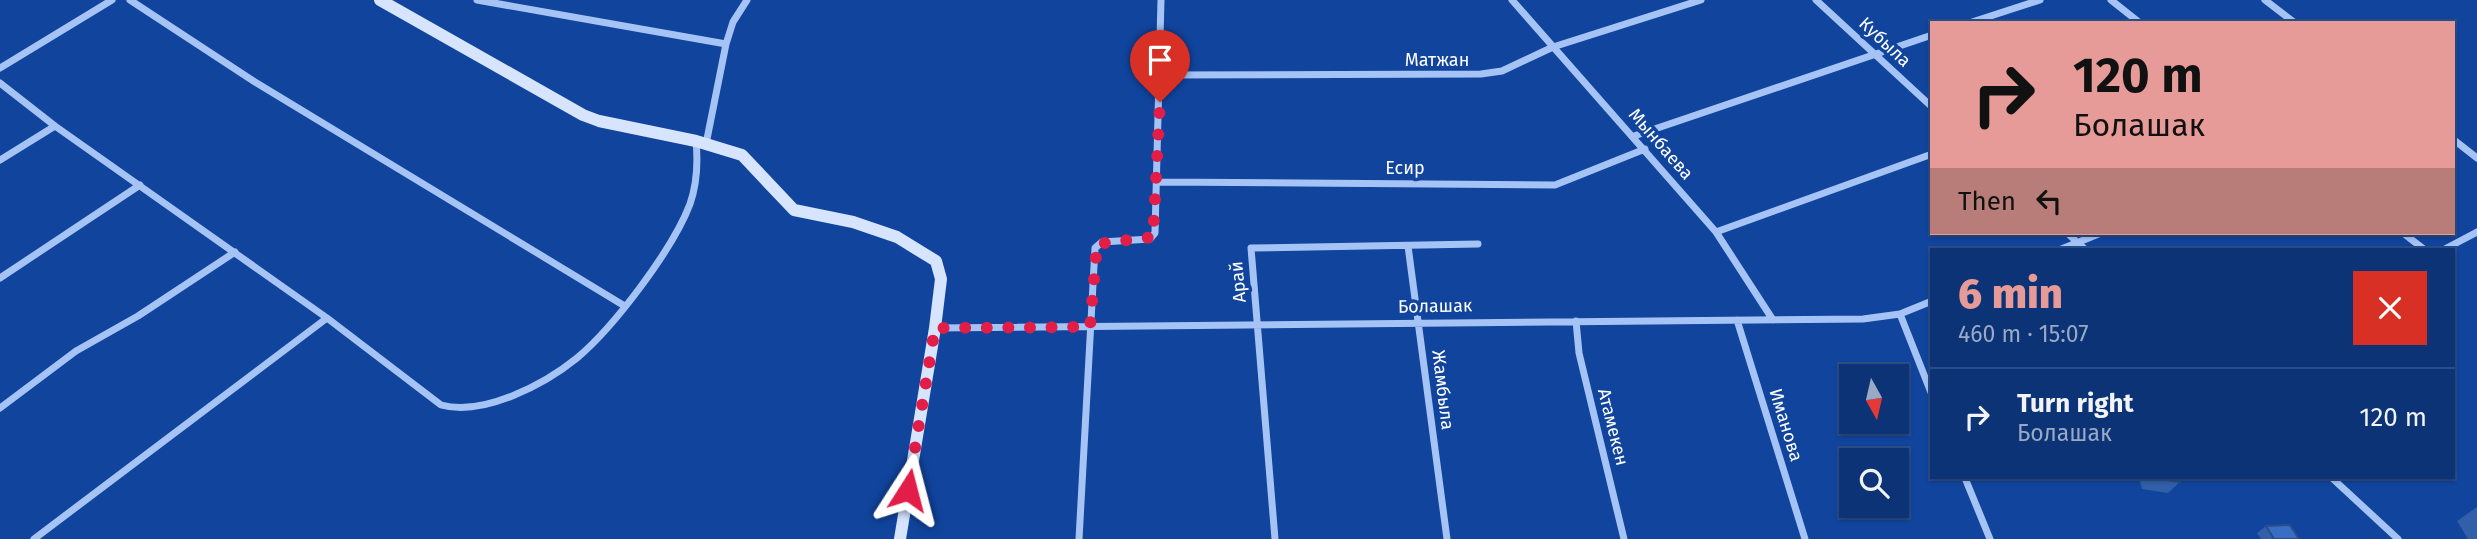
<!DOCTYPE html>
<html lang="en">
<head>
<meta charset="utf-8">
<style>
	:root { --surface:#0c3376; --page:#153b7b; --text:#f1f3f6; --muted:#9aaac5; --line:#2c4e88; --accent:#e69b98 }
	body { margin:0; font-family:"Fira Sans",sans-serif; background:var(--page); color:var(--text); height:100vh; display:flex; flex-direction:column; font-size:26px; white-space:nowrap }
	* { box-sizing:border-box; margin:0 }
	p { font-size:23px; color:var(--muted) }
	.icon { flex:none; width:38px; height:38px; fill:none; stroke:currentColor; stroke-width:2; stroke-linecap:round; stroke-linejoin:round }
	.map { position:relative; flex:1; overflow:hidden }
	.panel { position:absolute; left:1930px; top:248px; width:525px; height:231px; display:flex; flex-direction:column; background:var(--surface); border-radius:0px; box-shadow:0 2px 5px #0004,0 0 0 2px var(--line) }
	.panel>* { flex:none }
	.hud { position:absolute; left:1930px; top:21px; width:525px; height:214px; border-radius:0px; box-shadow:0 2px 5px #0004,0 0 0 2px var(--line); background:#e69b98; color:#111; overflow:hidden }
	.needle { width:46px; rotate:172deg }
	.controls { position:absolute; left:1839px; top:364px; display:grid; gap:14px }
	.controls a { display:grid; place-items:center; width:70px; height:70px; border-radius:0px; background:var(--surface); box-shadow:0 2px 5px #0004,0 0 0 2px var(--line); font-size:35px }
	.pin { position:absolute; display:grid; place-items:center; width:60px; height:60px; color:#fff; margin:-72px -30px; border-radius:50% 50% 50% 0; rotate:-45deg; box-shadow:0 0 7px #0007 }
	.pin .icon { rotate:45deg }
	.me { position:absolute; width:77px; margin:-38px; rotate:9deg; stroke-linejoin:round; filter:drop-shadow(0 0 5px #0008) }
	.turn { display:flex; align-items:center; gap:24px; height:147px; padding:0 28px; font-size:32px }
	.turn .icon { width:91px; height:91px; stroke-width:2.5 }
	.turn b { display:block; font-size:49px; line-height:60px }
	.then { display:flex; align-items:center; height:66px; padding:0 28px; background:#0003; gap:14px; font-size:26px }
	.round { display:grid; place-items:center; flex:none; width:74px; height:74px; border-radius:0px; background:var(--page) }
	.overview { display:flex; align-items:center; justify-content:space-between; height:119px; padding:0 28px }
	h1 { font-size:42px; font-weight:800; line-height:52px; color:var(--accent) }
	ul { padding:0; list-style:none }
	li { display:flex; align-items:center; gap:21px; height:98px; padding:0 28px; border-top:2px solid var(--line) }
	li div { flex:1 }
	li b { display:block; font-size:26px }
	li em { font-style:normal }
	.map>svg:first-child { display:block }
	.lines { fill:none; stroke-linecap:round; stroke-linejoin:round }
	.street { stroke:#a5c4f5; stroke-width:7 }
	.secondary { stroke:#d6e4fe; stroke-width:12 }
	.wall { fill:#315fa9 }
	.building { fill:#396ec4; stroke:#284d89; stroke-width:2 }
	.route { stroke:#e11d48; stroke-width:12; stroke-dasharray:0 21.6 }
	.labels { text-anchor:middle; stroke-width:7; stroke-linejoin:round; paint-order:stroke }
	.street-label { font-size:18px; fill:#fff; stroke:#10449d }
</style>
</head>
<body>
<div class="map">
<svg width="2477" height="539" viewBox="0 0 2477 539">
	<rect width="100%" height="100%" fill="#10449d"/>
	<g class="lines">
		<path class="street" d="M130,0L255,82L623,305
			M477,0L726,44L706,144
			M1512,0L1716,232L1773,320
			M1816,0L1932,107
			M2111,0L2140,23
			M2265,0L2295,23
			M1969,23L2040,0
			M726,44L733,22L747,0
			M0,68L112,0
			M1161,75L1481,74L1502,71L1553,47L1701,0
			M0,83L55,126L327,318L441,405C483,417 545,384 577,358C614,327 673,249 690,204C697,184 698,162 696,141
			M1634,136L1932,35
			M2454,140L2477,158
			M0,160L55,126
			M1157,182L1555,185L1645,149
			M1716,232L1932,154
			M2067,233L2086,250
			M2403,233L2425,250
			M1408,246L1447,539
			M2059,250L2101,233
			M2443,250L2477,232
			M0,278L140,185
			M1900,314L1932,395
			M1737,320L1805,539
			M1576,321L1579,353L1624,539
			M935,328L1863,319L1900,314L1932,301
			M0,408L76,351L138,316L235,252
			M1965,478L1990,539
			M2332,478L2398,539
			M34,539L327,318
			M1079,539L1095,248L1102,242L1150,239L1155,233L1161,0
			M1275,539L1251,248L1478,244"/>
		<path class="secondary" d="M380,0L583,115L599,121L696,141L742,155L794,210L853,222L897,237L936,261L941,279L935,328L900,539"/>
	</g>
	<path class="wall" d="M2139,478H2179L2180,482L2168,493L2142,489Z
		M2477,507V539H2468L2457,521Z
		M2266,526L2299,539H2261L2257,533Z"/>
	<path class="building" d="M2154,478H2179L2180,482Z
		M2290,525L2299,539H2274L2266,526Z"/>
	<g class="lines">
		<path class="route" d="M908,490L935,328L1090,327L1097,244L1153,237L1160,102"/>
	</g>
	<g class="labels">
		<g class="street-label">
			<text transform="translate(1885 42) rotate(43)" y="6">Кубыла</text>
			<text x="1437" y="66">Матжан</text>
			<text transform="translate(1661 144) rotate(49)" y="6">Мынбаева</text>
			<text x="1405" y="174">Есир</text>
			<text transform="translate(1238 282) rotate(-95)" y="6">Арай</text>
			<text transform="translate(1435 306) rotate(-1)" y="6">Болашак</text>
			<text transform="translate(1443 390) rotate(83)" y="6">Жамбыла</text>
			<text transform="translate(1786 425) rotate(73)" y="6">Иманова</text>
			<text transform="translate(1613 427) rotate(76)" y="6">Атамекен</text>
		</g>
	</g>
</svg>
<div class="controls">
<a><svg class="needle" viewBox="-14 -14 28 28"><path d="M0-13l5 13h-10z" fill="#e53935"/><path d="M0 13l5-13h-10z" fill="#9aaac5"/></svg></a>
<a><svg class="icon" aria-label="search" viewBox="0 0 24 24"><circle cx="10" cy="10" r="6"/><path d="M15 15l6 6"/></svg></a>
</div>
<div class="pin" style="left:1160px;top:102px;background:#d93025"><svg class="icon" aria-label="arrive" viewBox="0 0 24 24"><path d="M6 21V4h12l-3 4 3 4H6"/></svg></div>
<svg class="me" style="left:908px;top:490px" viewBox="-20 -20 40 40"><path d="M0-17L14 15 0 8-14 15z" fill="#e11d48" stroke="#fff" stroke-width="4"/></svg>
<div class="hud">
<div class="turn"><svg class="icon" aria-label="right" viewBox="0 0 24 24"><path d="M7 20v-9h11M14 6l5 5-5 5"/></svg><div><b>120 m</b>Болашак</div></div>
<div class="then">Then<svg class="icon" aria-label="left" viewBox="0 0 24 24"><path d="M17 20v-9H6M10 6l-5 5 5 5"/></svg></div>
</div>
<section class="panel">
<div class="overview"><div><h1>6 min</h1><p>460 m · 15:07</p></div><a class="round" style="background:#d93025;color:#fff"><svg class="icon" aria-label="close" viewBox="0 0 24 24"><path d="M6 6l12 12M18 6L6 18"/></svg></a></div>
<ul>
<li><svg class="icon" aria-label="right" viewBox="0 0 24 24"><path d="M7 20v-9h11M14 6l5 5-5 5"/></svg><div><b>Turn right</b><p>Болашак</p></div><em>120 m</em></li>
</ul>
</section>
</div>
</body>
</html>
